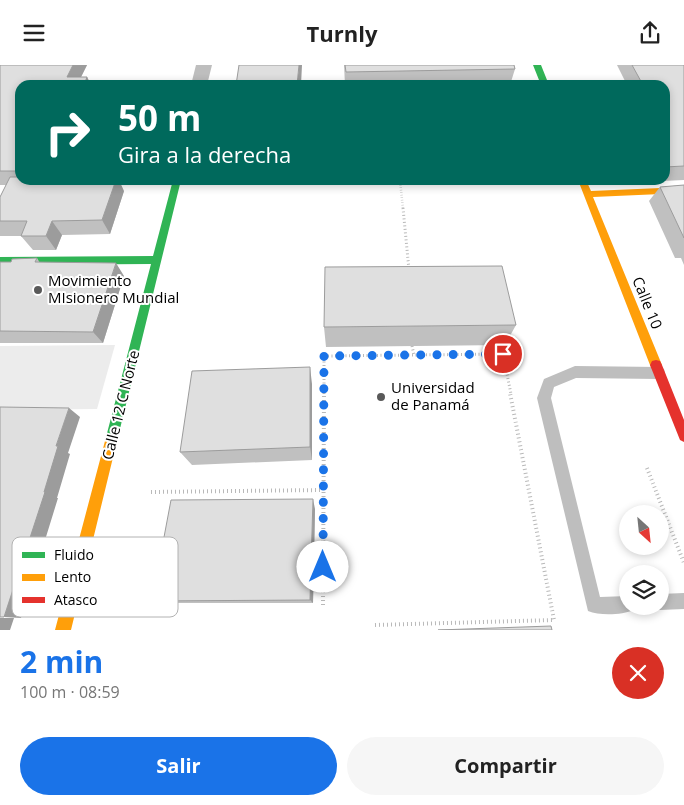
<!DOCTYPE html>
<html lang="es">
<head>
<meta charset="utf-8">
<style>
	:root { --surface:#fff; --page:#f6f6f6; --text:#222; --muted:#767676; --accent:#1a73e8 }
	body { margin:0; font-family:"Open Sans",sans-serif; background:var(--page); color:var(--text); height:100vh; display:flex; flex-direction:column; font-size:19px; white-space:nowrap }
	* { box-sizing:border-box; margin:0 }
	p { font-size:16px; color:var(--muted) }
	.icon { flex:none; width:28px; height:28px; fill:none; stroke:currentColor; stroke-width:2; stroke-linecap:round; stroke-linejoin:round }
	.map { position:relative; height:565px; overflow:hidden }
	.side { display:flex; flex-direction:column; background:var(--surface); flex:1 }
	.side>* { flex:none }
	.banner { position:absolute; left:15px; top:15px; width:655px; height:105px; border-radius:15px; box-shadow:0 2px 8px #0003; background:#00695c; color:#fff; overflow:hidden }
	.needle { width:32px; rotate:153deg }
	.fabs { position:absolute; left:619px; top:440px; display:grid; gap:10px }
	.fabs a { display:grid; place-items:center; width:50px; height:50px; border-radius:50%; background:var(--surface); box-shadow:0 2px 8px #0003; font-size:25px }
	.pin { position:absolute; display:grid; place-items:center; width:42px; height:42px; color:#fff; margin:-21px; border:2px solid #fff; border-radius:50%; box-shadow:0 1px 5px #0007 }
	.me { position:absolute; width:55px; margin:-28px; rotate:0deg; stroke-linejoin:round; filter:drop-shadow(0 0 4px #0008) }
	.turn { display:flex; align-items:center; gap:18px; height:105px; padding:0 20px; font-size:22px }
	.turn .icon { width:65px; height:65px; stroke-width:2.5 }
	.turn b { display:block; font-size:35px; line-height:42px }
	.round { display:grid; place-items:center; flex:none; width:52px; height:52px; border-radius:26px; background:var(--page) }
	.overview { display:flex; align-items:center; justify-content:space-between; height:85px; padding:0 20px }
	h1 { font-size:30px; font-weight:700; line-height:38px; color:var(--accent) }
	.primary-button { display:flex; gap:10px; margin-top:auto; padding:10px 20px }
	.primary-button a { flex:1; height:58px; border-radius:30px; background:var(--accent); color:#fff; font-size:20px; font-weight:700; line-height:58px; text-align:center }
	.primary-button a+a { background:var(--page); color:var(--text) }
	header { display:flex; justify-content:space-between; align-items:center; height:65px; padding:0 20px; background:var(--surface); font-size:22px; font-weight:700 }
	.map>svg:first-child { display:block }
	.green { fill:#ececec }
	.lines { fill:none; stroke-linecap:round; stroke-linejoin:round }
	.path-far2 { stroke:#b9b9b9; stroke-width:2.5; stroke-dasharray:0.5 2; stroke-linecap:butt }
	.path-far1 { stroke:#b9b9b9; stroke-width:3; stroke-dasharray:1 2.5; stroke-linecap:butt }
	.path { stroke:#b9b9b9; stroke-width:4; stroke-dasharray:1 3; stroke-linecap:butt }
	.lane { fill:#bebebe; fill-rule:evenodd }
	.street { fill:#bebebe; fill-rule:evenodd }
	.fast { fill:#30b455; fill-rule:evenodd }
	.slow { fill:#ff9f0a; fill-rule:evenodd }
	.jam { fill:#e5322d; fill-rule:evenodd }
	.wall { fill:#c0c0c0 }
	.shaded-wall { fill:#9c9c9c }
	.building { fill:#dfdfdf; stroke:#9c9c9c }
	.route { stroke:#1a73e8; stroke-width:9; stroke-dasharray:0 16.2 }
	.poi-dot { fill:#595959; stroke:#fff; stroke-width:2 }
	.labels { text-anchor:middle; stroke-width:4; stroke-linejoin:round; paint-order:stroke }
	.poi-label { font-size:15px; fill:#000; stroke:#fff; text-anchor:start }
	.street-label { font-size:15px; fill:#000; stroke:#fff }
	.key { fill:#fff; stroke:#b2b2b2; stroke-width:1 }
	.key-label { font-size:14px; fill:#000 }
</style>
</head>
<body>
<header><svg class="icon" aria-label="menu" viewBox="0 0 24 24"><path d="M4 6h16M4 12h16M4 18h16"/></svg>Turnly<svg class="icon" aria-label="share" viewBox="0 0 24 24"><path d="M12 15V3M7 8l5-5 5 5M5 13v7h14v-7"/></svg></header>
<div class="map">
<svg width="684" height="565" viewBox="0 0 684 565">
	<rect width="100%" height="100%" fill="#fff"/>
	<path class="green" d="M115,280L97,344L0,345V281Z"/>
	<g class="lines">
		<path class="path-far2" d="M400,115L403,144"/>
		<path class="path-far1" d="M403,143L409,205
			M412,281L414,290
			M324,329V291L503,289L511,329"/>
		<path class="path" d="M647,403L684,498
			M151,427L323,425
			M323,540L324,328
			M375,560L554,555L510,328"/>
		<path class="lane" d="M575,301L659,302L664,304L665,308L664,312L659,314L576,313L554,322L551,333L600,532L628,531V541H635L634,545C622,550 600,551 588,546L537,333L544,314Z
			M684,528V544L660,545L654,543L653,541H660V529Z"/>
		<path class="street" d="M196,0H212L207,20H191Z"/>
		<path class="fast" d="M533,0H541L549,20H541Z
			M173,115H181L117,376L115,380L111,382L107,380L105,376L151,199L0,200V192L153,191Z"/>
		<path class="slow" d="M578,115H586L591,126L684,122V128L593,132L662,300L660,304L656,305L652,304L650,300Z
			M111,370L115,372L117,376L71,565H55L105,376L107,372Z"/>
		<path class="jam" d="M656,295L660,296L662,300L684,355V377L680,375L650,300L652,296Z"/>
	</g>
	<path class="wall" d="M0,0H87L81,12H87L91,20H20V115L124,126L110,169L62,170L56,185H33L21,171H0V132L6,120H0Z
		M344,0H514L515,4L510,20H345Z
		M617,0H684V115L641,117L640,115H665V20H627Z
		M684,120V200L681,193H675L649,136L660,122Z
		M37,193L40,198L124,211L103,278H0V197H11Z
		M516,260L505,280L326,282L324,262Z
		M312,319V395L192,400L180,387Z
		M315,444L313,538H167L152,536Z"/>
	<path class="shaded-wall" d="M73,0H87L77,20L67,12Z
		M299,0H302L301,20H297Z
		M87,12L91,20H84Z
		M116,115H119L124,126L110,169L102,155Z
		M52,156L62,170L56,185L46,171Z
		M116,198L124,211L103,278L93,267Z
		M310,302L312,319V395L310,382Z
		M69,343L80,352L68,388L70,389L57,433H58L21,553L4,552L44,427L56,381Z
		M313,434L315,444L313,538L310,535Z
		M0,553H14L10,565H0Z"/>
	<path class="building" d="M0,0H73L67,12H87L84,20H20V106H0Z
		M239,0H299L297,20H236Z
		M345,0H514L515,4L346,7Z
		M632,0H684V101L665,102V20H643Z
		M10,112H20V115H116L102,155L52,156L46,171H21L27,156H0V132Z
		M684,120V173L660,122Z
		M37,193L35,197L116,198L93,267L0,266V197H11L12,194Z
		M502,201L516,260L324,262L325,202Z
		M310,302V382L180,387L192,306Z
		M0,342L69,343L56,381H58L44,427H45L4,552H0Z
		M313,434L310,535L152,536L171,435Z
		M551,561L552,565H438Z"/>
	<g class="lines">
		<path class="route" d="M323,502L324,291L503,289"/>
	</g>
	<g class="poi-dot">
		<circle cx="38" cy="225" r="5"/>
		<circle cx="381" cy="332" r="5"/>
	</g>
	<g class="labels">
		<g class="poi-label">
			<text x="48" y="221">Movimiento<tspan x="48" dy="17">MIsionero Mundial</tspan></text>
			<text x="391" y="328">Universidad<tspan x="391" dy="17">de Panamá</tspan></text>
		</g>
		<g class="street-label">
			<text transform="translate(647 238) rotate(68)" y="5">Calle 10</text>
			<text transform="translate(121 340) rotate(-76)" y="5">Calle 12 C Norte</text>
		</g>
	</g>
	<rect x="12" y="472" width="166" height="80" rx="8" class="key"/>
	<rect x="22" y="487" width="23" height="6" fill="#30b455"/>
	<rect x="22" y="509" width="23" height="7" fill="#ff9f0a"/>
	<rect x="22" y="532" width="23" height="6" fill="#e5322d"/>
	<g class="key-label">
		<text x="54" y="495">Fluido</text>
		<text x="54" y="517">Lento</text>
		<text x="54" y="540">Atasco</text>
	</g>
</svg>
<div class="fabs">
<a><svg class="needle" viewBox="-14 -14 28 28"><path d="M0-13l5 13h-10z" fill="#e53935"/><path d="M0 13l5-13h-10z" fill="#767676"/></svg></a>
<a><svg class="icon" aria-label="layers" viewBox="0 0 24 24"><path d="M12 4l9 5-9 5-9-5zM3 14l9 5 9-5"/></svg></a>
</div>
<div class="pin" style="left:503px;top:289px;background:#d93025"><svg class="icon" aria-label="arrive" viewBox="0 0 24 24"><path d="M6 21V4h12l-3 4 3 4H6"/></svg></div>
<svg class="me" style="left:323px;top:502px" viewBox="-20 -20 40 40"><circle r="19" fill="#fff"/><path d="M0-13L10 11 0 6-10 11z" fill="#1a73e8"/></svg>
<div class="banner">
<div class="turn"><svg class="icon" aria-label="right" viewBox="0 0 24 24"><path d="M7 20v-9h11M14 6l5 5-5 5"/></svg><div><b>50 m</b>Gira a la derecha</div></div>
</div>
</div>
<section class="side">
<div class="overview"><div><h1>2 min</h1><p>100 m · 08:59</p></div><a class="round" style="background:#d93025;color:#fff"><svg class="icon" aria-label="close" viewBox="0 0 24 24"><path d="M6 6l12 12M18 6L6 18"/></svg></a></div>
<div class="primary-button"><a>Salir</a><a>Compartir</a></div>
</section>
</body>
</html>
